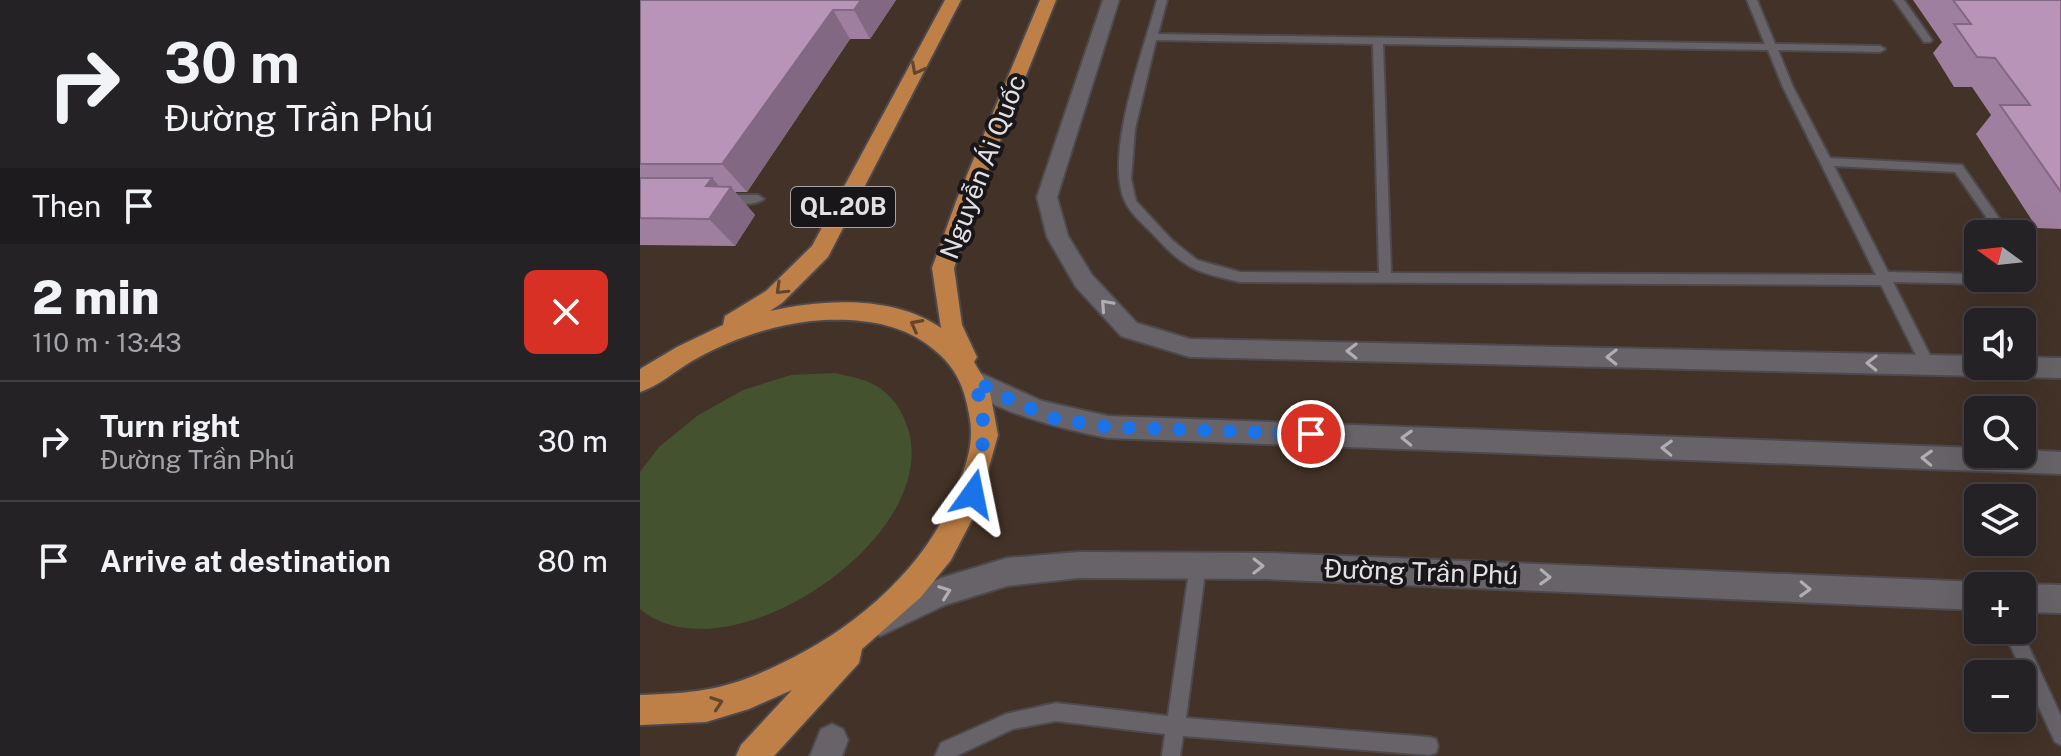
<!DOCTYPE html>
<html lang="en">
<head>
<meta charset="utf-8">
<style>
	:root { --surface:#252226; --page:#2d2a2e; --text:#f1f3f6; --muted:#a3a4a7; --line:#423f43 }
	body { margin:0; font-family:"Public Sans",sans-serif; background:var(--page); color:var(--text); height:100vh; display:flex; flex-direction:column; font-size:30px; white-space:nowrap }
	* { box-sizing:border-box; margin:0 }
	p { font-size:26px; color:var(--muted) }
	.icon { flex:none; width:44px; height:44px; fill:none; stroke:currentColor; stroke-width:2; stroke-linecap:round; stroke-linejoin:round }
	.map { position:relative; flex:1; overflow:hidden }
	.panel { display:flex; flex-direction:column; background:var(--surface); width:640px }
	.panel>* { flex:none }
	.hud { background:#252226; color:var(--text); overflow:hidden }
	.needle { width:52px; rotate:285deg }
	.tools { position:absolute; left:1324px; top:220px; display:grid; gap:16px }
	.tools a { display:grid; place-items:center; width:72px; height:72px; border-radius:12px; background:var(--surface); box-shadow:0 8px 32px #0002,0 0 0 2px var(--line); font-size:40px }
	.pin { position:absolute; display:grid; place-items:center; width:68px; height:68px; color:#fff; margin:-34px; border:4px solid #fff; border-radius:50%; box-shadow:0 2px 8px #0007 }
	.me { position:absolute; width:88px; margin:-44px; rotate:12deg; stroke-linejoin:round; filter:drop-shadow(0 0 6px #0008) }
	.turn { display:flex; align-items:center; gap:28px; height:168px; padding:0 32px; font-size:36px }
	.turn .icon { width:104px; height:104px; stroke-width:2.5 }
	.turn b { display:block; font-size:56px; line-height:68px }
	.then { display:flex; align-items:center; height:76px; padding:0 32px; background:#0003; gap:16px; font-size:30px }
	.round { display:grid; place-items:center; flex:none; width:84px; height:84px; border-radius:12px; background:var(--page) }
	.summary { display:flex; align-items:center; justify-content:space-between; height:136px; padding:0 32px }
	h1 { font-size:48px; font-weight:800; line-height:60px }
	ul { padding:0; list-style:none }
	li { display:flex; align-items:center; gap:24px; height:120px; padding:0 32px; border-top:2px solid var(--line) }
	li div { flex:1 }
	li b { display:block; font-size:30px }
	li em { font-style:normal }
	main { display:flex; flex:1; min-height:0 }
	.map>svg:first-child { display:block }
	.industrial { fill:#433227; fill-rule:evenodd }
	.green { fill:#445230 }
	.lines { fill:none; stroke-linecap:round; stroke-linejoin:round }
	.lane-casing { stroke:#4d4a4e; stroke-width:4 }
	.street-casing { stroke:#4d4a4e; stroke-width:4 }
	.secondary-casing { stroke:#4d4a4e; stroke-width:4 }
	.primary-casing { stroke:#4d4a4e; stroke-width:4 }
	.lane { fill:#676368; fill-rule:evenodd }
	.street { fill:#676368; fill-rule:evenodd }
	.secondary { fill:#676368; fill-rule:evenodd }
	.primary { fill:#bf8047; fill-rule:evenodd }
	.wall { fill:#9f7f9f }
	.shaded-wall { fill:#826882 }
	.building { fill:#b994b9; stroke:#826882; stroke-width:2 }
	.oneway { stroke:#63462d }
	.oneway2 { stroke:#b1aeb2 }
	.route { stroke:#1a73e8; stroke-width:14; stroke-dasharray:0 25.2 }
	.labels { text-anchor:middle; stroke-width:8; stroke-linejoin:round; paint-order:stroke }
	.shield { fill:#181618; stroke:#a5a3a6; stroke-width:2 }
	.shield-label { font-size:24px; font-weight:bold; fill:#e2e0e3 }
	.street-label { font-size:26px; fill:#e2e0e3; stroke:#181618 }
</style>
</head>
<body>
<main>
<section class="panel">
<div class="hud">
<div class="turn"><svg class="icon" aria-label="right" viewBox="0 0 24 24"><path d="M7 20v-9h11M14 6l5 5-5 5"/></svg><div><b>30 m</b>Đường Trần Phú</div></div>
<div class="then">Then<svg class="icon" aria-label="arrive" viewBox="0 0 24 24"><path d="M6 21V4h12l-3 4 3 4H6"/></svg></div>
</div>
<div class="summary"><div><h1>2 min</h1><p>110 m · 13:43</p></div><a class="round" style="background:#d93025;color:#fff"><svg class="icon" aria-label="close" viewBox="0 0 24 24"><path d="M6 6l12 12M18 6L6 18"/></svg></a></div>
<ul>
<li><svg class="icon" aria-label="right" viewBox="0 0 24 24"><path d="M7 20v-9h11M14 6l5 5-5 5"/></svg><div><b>Turn right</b><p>Đường Trần Phú</p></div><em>30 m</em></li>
<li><svg class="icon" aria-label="arrive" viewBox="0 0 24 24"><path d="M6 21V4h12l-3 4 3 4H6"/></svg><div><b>Arrive at destination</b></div><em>80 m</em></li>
</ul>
</section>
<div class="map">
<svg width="1421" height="756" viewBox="0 0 1421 756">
	<rect width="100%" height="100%" fill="#312d32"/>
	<path class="industrial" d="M0,0H1421V756H0ZM1338,234H1382V278H1338ZM1338,322H1382V366H1338ZM1338,410H1382V454H1338ZM1338,498H1382V542H1338ZM1338,586H1382V630H1338ZM1338,674H1382V718H1338Z"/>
	<path class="green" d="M195,373C207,376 220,378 231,383C248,391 260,406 266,423C310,534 87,683 0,609V472L19,447L57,416L103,390L151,375Z"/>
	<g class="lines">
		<g class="lane-casing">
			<path id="lane" d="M517,0H527L518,34L1125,44L1107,0H1117L1135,44L1240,46L1245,49L1240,52L1138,50L1153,87L1190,158L1322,165L1370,234H1358L1315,172L1194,166L1248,272L1338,274V278H1382V257C1390,260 1397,272 1395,280L1389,285L1253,282L1295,365L1293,369H1283L1241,285L600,282C552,271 544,268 511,232C501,222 489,212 484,199C465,152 504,49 517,0ZM516,40L733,44L739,273L600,272L557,260L532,240L496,201L491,179L495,129ZM743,44L1128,50L1143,87L1236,275L751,273Z
				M1254,0H1264L1292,40L1290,42H1284Z
				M84,195H118L124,199C114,206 88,206 78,199Z
				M558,557L564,559L566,565L546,718L789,737L796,739L798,746L796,753L789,755L543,736L540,756H522L525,734L416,721L373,729L316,756H295L301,743L366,714L416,703L528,716L550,565L552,559Z
				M1363,630H1381L1421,716V745L1415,742Z"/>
		</g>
		<g class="street-casing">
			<path id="street" d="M463,0H479L417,197L428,236L452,275L497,323L550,339L1338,356V366H1382V357L1421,358V378L550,357L481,336L436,287L407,237L397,197Z
				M192,724L203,729L208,740L202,756H170L181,729Z"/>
		</g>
		<g class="secondary-casing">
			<path id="secondary" d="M336,371L402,401L468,416L1338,448V454H1382V450L1421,452V474L468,438C436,432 338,410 324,381L327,374Z
				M439,552L627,553L1338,582L1348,586H1338V610L627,579L439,578L367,586L305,605L240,636L230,631L225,621L230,611L301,578L367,558Z
				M1382,584L1421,585V613L1382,612V586H1377Z"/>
		</g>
		<g class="primary-casing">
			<path id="primary" d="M305,0H321L188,257L142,303L130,311C183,299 254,295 301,328L292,268L317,199L400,0H416L337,199L314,268L322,325L337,357L334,362L349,387L358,435L337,510L311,560L281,597L222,649L219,663L134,756H96L101,745L152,690L109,709L66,722L0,725V695C57,693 87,690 140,664C219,627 293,562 321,478C329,456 334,438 329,414C324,385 315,366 292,348C260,321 212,317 171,321C129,326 89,340 52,361C35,371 19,386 0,392V369L37,347L83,325L85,316L126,291L172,246Z"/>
		</g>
		<use href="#lane" class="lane"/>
		<use href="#street" class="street"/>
		<use href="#secondary" class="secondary"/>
		<use href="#primary" class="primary"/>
	</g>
	<path class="wall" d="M0,0H256L230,39H210L107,192H95L115,215L95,246L0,245Z
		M1273,0H1421V229L1397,228L1336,134L1351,115L1332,87H1314L1293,53L1302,42Z"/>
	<path class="shaded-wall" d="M221,0H256L230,39L214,10Z
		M193,10L210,39L107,192L82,164Z
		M72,178L86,194L91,187L115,215L95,246L69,219L66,186Z"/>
	<path class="building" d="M0,0H221L214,10H193L82,164H0Z
		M1313,0H1421V192L1360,105H1390L1355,58L1337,57L1314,24H1331Z
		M0,178H72L66,186L91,187L69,219L0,218Z"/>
	<defs><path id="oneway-chevron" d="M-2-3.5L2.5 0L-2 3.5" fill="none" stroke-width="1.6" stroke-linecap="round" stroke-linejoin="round" transform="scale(2)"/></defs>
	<g class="oneway">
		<use href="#oneway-chevron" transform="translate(277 69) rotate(118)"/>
		<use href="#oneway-chevron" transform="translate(141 289) rotate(136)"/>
		<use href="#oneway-chevron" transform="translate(276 325) rotate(-152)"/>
		<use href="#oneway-chevron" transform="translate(77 703) rotate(-19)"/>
	</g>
	<g class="oneway2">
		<use href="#oneway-chevron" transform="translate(466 305) rotate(-132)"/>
		<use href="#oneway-chevron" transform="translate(712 351) rotate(-179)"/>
		<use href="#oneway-chevron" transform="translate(972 357) rotate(-179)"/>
		<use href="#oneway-chevron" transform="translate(1232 363) rotate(-179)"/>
		<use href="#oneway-chevron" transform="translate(767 438) rotate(-178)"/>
		<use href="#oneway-chevron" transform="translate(1027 448) rotate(-178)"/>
		<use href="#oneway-chevron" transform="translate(1287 458) rotate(-178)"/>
		<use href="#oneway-chevron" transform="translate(618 566) rotate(1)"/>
		<use href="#oneway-chevron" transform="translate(905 577) rotate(2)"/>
		<use href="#oneway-chevron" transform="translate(1165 589) rotate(2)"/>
		<use href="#oneway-chevron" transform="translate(305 592) rotate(-20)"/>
	</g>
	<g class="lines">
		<path class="route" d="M333,494L345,432L336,381L373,401L413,418L468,427L671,434"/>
	</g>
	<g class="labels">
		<rect class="shield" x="151" y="187" width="104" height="40" rx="6"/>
		<g class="shield-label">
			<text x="203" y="215">QL.20B</text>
		</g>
		<g class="street-label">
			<text transform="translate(343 167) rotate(-69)" y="9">Nguyễn Ái Quốc</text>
			<text transform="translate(781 572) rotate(2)" y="9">Đường Trần Phú</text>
		</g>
	</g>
</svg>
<div class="tools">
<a><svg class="needle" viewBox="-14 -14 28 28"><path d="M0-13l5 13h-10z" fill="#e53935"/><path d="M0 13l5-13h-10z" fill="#a3a4a7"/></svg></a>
<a><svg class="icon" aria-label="sound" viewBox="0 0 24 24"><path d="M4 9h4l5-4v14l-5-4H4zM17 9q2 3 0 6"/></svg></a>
<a><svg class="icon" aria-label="search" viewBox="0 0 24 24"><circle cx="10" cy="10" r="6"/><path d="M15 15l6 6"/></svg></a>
<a><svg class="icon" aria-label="layers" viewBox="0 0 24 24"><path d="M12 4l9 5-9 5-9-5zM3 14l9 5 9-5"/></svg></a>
<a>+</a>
<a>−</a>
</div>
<div class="pin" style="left:671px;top:434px;background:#d93025"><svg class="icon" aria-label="arrive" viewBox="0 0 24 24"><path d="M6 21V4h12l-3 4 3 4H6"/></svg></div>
<svg class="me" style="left:333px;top:494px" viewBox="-20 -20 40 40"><path d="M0-17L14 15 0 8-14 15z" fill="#1a73e8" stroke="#fff" stroke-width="4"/></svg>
</div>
</main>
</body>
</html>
